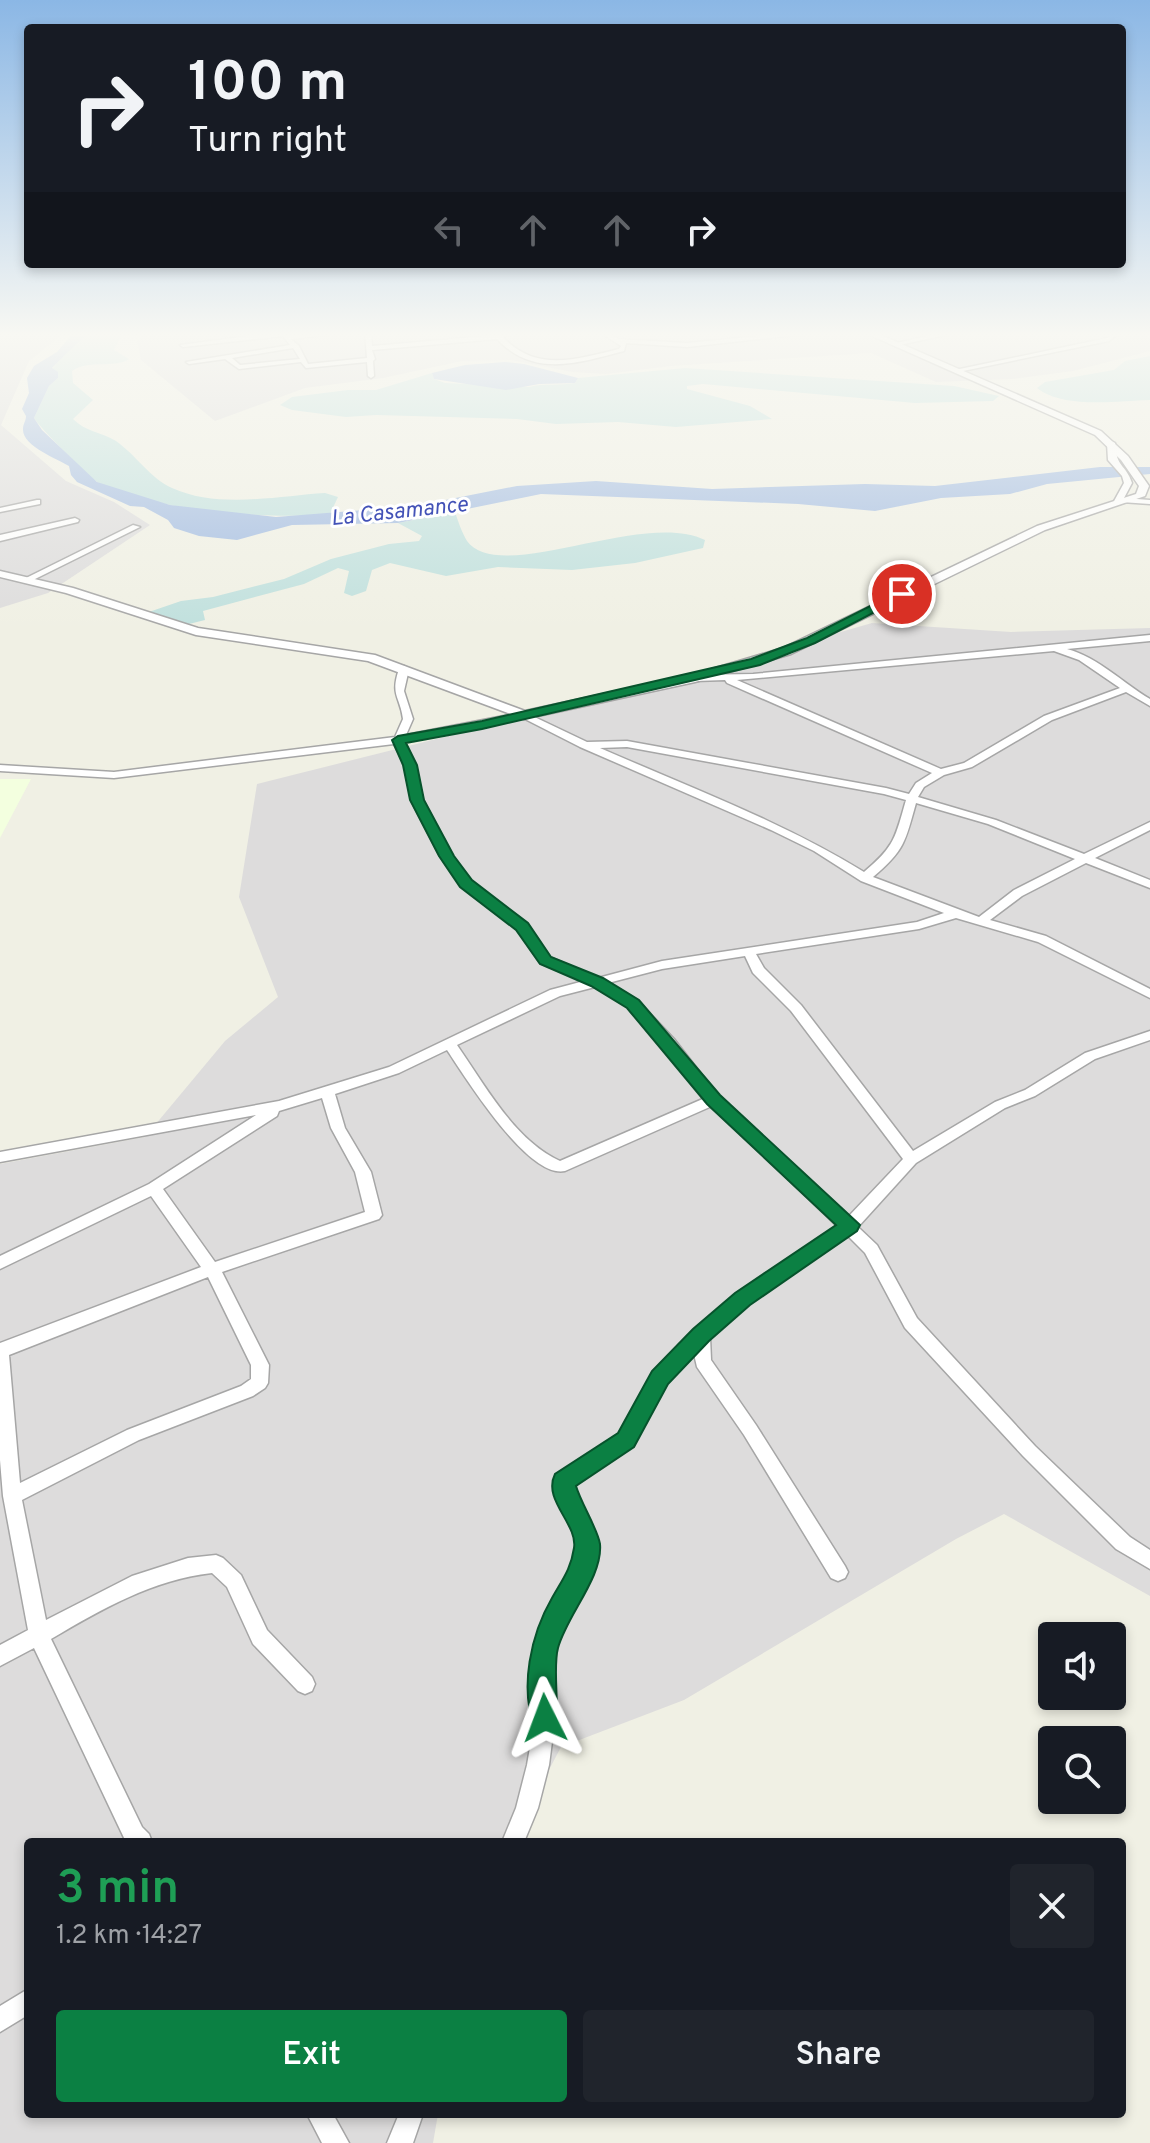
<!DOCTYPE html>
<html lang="en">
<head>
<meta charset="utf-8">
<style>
	:root { --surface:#171b24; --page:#20242c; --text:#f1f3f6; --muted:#9ea1a6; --accent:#0b8043 }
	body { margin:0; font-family:Overpass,sans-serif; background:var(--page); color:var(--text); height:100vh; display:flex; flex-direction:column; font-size:30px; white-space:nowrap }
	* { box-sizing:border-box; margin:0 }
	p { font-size:26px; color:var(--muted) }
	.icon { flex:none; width:44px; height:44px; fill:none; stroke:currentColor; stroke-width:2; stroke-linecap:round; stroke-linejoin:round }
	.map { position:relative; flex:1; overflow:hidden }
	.drawer { position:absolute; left:24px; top:1838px; width:1102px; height:280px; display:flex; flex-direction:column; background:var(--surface); border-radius:8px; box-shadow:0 4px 12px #0003 }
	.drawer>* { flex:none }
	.guide { position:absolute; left:24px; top:24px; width:1102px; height:244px; border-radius:8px; box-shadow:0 4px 12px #0003; background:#171b24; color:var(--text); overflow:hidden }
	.controls { position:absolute; left:1038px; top:1622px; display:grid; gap:16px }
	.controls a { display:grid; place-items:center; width:88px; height:88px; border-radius:8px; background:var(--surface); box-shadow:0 4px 12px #0003; font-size:40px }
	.pin { position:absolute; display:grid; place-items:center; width:68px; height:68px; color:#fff; margin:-34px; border:4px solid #fff; border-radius:50%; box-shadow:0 2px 8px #0007 }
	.me { position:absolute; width:88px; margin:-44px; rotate:357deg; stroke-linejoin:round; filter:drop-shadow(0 0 6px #0008) }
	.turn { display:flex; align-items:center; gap:28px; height:168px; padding:0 32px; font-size:36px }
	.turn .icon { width:104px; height:104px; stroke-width:2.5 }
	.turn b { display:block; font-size:56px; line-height:68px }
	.lanes { display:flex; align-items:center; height:76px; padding:0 32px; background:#0003; justify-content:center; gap:40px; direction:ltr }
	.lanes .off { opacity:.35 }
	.round { display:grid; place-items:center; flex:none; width:84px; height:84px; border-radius:8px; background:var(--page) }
	.head { display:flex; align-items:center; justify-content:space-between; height:136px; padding:0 32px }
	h1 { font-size:48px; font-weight:600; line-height:60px; color:#1e9e55 }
	.primary-button { display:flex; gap:16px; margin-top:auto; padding:16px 32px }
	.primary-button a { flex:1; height:92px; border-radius:8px; background:var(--accent); color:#fff; font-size:32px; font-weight:600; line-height:92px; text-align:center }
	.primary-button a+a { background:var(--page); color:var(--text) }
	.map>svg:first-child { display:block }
	.residential { fill:#dddcdc }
	.education { fill:#f3ffdf }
	.wetland { fill:#c0e0dd }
	.water { fill:#a1bbe1 }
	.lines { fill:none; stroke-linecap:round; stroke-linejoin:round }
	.minor-casing { stroke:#a6a6a6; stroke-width:3 }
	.tertiary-casing { stroke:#a6a6a6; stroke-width:3 }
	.minor { fill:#fff; fill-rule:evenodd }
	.tertiary { fill:#fff; fill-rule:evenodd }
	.route { fill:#0b8043; stroke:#07532c; stroke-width:2 }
	.labels { text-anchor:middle; stroke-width:6; stroke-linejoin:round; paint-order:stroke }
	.far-water-label { font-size:22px; font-style:italic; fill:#4352b7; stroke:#fff }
</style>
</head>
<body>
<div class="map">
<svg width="1150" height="2143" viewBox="0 0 1150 2143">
	<rect width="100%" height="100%" fill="#f0f0e4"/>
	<path class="residential" d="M0,332H66L29,361L1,425L66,481L114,502L150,525L48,593L0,608Z
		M145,332H1150V351L1073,371L1012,379L936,382L871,353L671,366L606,374L572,372L511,360L462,361L383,378L305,388L215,421L141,360L137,340Z
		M872,623L1011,632L1150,628V1596L1004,1514L956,1539L684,1700L561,1747L511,1842H28V2114H438L433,2143H0V1164L145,1137L225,1041L278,997L239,897L257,784L695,674Z"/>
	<path class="education" d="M0,779H31L0,838Z"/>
	<path class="wetland" d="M92,332H123L114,350L129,359C113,369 89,359 72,371L73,383L93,400L73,419C86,432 101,432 116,441C136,455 150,478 172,488C218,509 277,496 325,493L338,497L330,514C270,520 153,511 99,483C90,478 40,428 34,418L49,386L58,378L52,369L72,346Z
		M1150,356V400C1117,401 1063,409 1037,388L1045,382L1114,370L1125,361Z
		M685,368L954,386L999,396L993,401L915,403L703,384L687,386V389L750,406L772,419L676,427L618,422L556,424L517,419L376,415L346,417L292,410L280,405L292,397L348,390H376L432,373L434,379L445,383L529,387C544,383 560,386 575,383L578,378Z
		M455,512C458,521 462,533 467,541C500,586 643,509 705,540L703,548L635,563L572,570L498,567L446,576L390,563L372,570L366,591L352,596L344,593L349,571L338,568L304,584L203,611L205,620L189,624L146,613L181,601L213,597L284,579L331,559L389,544L419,541L422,536L398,523Z"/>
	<path class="water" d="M74,332H92C76,343 66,354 52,368L58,372V378L49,386L34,418L42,430L97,482L170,505L276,517L415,506L517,486L596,481L712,489L865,484L935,486L1100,467H1150V474L1047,484L1010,494L941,498L875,511L798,504L541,494L398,523L292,525L237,540L199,536L174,528L168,520L144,507L130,506L77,482L71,475L69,466C58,459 22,446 23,429C23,424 26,421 26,416L22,409L29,393L27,378L34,366L57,352Z
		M505,362L524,364L578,378L575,383L539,384L506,390L434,379L432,373L465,365Z"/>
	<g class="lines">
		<g class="minor-casing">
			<path id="minor" d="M165,332H180L163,335Z
				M280,332H286L289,335L349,332L291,339L299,346L308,364L367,358L365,332H371L372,346L498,335L495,332H520L503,337C536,373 577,359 619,349L621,346L600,332H608L618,339L687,343L800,332H824L687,347L626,343L624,351C578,363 534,378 497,339L372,350L375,359L373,361L374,376L371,378L368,376L367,362L306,368L301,362L239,369L225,359L189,364L186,362L290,345L283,336L183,347L180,345ZM293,348L300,359L240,365L232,358Z
				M946,332H959L895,346L892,344Z
				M1113,332H1120L1109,341L958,372L955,370L1107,338Z
				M1111,441L1115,443C1116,468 1126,464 1132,483L1124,498L1150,500V504L1121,502L1117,505L1113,503L1124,483L1122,476L1108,460L1107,443Z
				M37,500H40V504L0,512V508Z
				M75,518L79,520L78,522L0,541V535Z
				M133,525L140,527L29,582L22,580Z
				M1150,635V641L1067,649C1099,658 1123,683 1150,699V706L1126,692L1052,720L972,767L944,775L924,787L918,797L996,820L1084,854L1150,822V830L1095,858L1150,880V888L1086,863L1022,896L990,920L1046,936L1150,989V998L1038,942L956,918L919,929L756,954L764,968L801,1005L913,1151L995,1102L1025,1090L1085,1053L1150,1031V1040L1095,1059L1035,1096L1005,1108L916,1163L858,1227L877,1245L917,1318L1035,1446L1130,1537L1150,1550V1569L1116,1549L1023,1456L905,1328L865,1253L847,1235L749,1304L710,1337L711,1360L756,1425L845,1566L848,1572L845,1578L838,1581L831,1578L744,1435L697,1367L694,1354L666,1383L632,1445L573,1484L578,1504L596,1544L590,1577L569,1612L555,1649L551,1701L555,1718L549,1765L538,1808L524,1842H502L516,1808L527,1765L535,1718L531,1701L535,1649L554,1600L571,1574L578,1544L560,1504L554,1481L557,1475L620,1435L654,1373L695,1330L737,1294L837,1226L712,1106L565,1171C528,1179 466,1078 447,1050L399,1073L335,1094L345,1128L371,1172L382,1215L379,1219L222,1272L269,1365L268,1383L265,1388L253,1396L139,1440L22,1500L46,1620L132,1576L188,1558L216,1555L223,1558L241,1575L267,1630L312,1677L315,1684L312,1691L305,1694L298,1691L253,1644L227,1587L212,1573C152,1580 102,1609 51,1639L142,1827L149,1834L152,1842H126L34,1648L0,1666V1645L28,1630L3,1496L0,1460V1343L201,1267L151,1196L0,1269V1256L149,1184L256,1115L0,1162V1152L279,1101L389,1067L550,990L584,981L540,963L517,929L462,887L440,856L411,800L405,765L394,744L114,778L0,771V765L114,772L395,737L403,719C400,696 390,696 399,669L404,666L409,669L404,691L413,719L406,735L524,712L587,742L627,741L886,788L909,794L916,783L932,773L727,683L725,680L695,681L690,678L695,675L753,674ZM1054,651L1079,660L1120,688L1044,716L964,763L941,769L737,680ZM523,718L580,747L771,830L814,851L861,881L944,913L917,922L662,961L598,978L550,957L526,923L470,881L452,856L423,800L415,765L404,742ZM627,747L884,794L906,800C895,838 895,846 864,872C781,821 689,787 600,748ZM916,803L988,824L1075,859L1014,890L979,917L873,877C905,850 905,842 916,803ZM745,956L753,973L791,1011L903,1159L848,1217L719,1097L674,1039L638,1001L608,983L662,969ZM595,987L628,1007L664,1045L705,1098L560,1161C514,1140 485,1085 457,1045L560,996ZM322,1098L331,1128L355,1172L365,1212L215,1262L163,1189L277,1116L279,1111ZM208,1277L251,1365V1379L241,1386L127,1430L20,1483L9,1355Z
				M28,1989V2015L0,2032V2006Z
				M307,2114H333L349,2143H322Z
				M399,2114H423L413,2143H387Z"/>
		</g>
		<g class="tertiary-casing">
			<path id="tertiary" d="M863,332H874L1101,431L1128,456L1149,486L1145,496L1045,530L791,654L695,682L524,719L368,661L196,635L66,593L0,577V571L73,588L198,628L375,655L525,711L692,675L783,648L1037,526L1136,494L1139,486L1121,460L1095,435Z"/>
		</g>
		<use href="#minor" class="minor"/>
		<use href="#tertiary" class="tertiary"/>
	</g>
	<linearGradient id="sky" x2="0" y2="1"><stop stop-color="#8bb7e5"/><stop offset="0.53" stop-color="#f8f8f3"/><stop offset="1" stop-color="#f8f8f3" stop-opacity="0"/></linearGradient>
	<rect width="1150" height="632" fill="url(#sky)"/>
	<path class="route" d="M902,590L906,591V596L815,643L760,665L482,729L406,743L417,765L424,800L454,856L472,880L528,923L551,957L603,978L639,1000L720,1095L860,1225L857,1231L750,1305L709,1341L668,1384L634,1447L576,1486C581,1503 598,1530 600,1544C603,1577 567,1615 558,1648C552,1670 561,1712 554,1728L545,1732L535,1728C519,1688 531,1634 552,1598C562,1580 571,1569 574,1548C578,1524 542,1500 555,1474L618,1433L652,1371L693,1329L735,1293L836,1225L707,1104L627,1008L591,986L540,964L516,930L460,887L439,856L410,800L403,765L392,740L398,736L482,721L751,659L807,638Z"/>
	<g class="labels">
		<g class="far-water-label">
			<text transform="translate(399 510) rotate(-6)" y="8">La Casamance</text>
		</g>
	</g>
</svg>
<div class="controls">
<a><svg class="icon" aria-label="sound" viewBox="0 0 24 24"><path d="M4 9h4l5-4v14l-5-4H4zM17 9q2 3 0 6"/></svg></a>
<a><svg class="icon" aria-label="search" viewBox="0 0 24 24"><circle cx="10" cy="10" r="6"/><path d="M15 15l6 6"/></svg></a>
</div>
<div class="pin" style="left:902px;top:594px;background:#d93025"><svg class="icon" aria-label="arrive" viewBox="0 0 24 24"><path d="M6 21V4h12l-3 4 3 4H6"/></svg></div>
<svg class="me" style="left:545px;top:1718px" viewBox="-20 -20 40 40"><path d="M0-17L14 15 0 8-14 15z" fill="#0b8043" stroke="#fff" stroke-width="4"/></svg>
<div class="guide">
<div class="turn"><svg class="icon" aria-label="right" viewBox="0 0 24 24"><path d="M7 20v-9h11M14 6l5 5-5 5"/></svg><div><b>100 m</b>Turn right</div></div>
<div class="lanes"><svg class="icon off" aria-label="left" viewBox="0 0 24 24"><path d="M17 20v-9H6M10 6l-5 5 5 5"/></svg><svg class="icon off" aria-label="ahead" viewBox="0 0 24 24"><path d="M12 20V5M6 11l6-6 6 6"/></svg><svg class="icon off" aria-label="ahead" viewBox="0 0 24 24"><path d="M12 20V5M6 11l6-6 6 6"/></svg><svg class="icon" aria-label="right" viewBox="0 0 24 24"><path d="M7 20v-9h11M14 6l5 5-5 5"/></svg></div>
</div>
<section class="drawer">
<div class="head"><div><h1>3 min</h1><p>1.2 km · 14:27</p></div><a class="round"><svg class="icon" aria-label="close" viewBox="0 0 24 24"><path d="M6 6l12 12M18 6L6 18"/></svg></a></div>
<div class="primary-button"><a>Exit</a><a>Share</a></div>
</section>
</div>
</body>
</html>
